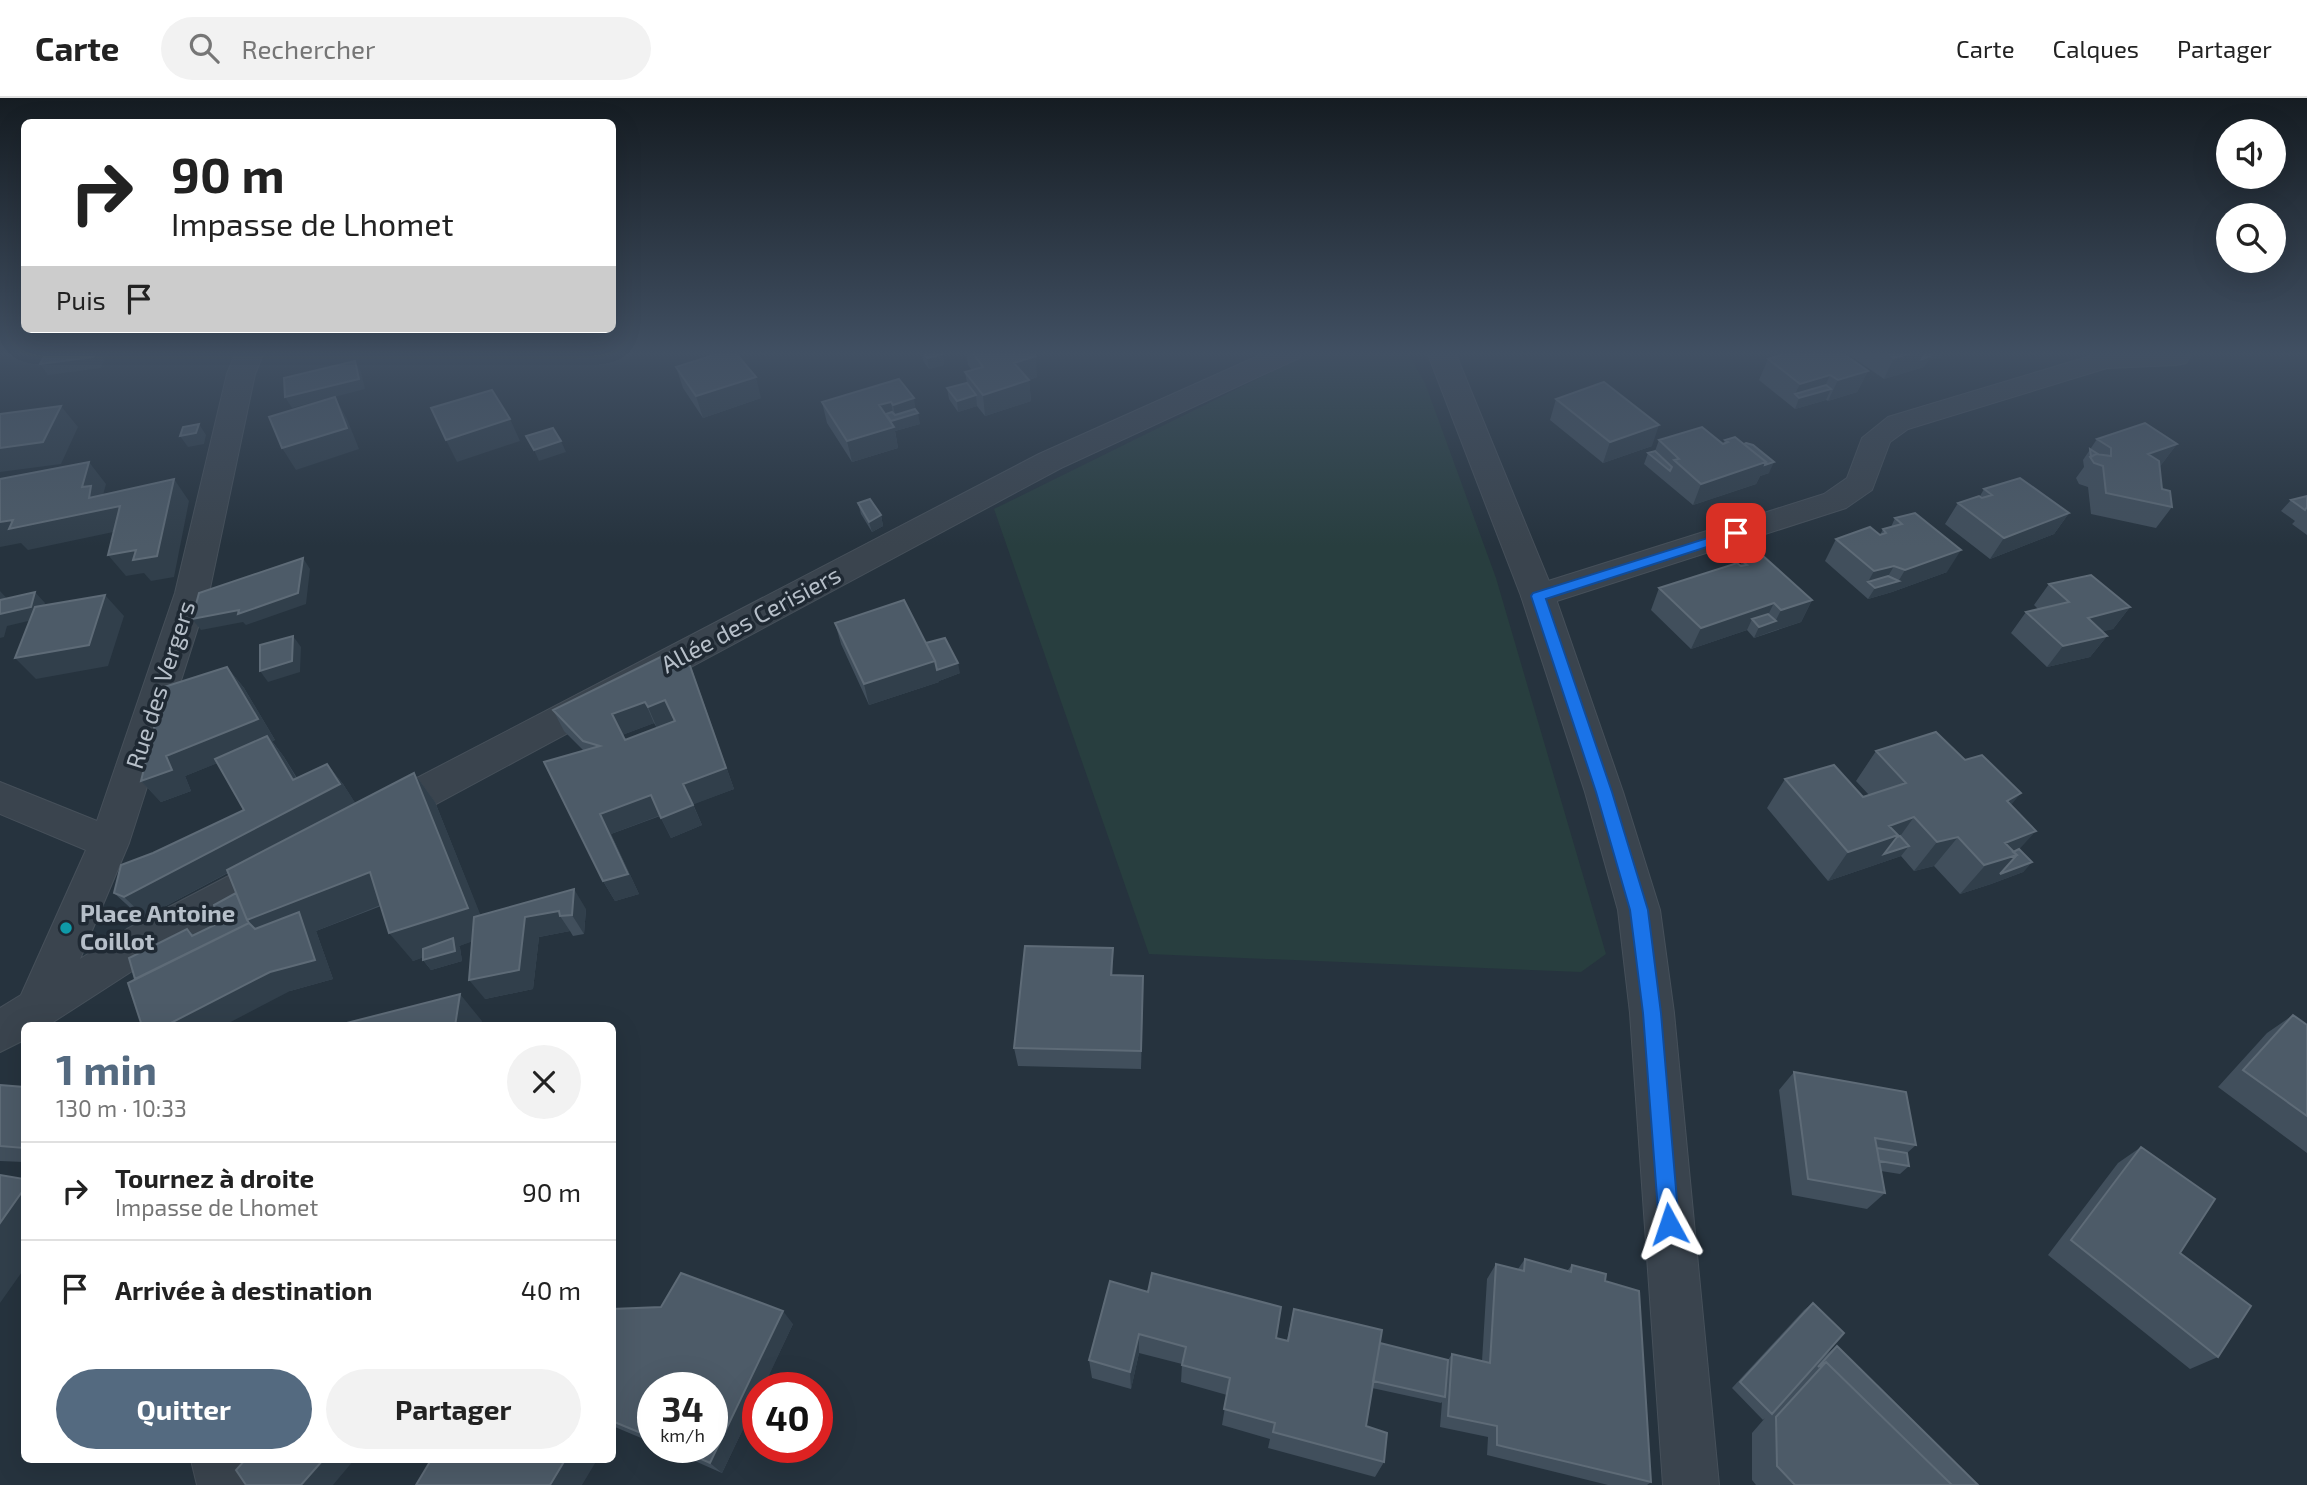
<!DOCTYPE html>
<html lang="fr">
<head>
<meta charset="utf-8">
<style>
	:root { --surface:#fff; --page:#f2f2f2; --text:#222; --muted:#767676; --line:#e0e0e0; --accent:#546a80 }
	body { margin:0; font-family:"Exo 2",sans-serif; background:var(--page); color:var(--text); height:100vh; display:flex; flex-direction:column; font-size:26px; white-space:nowrap }
	* { box-sizing:border-box; margin:0 }
	p { font-size:23px; color:var(--muted) }
	.icon { flex:none; width:38px; height:38px; fill:none; stroke:currentColor; stroke-width:2; stroke-linecap:round; stroke-linejoin:round }
	.map { position:relative; flex:1; overflow:hidden }
	.drawer { position:absolute; left:21px; top:924px; width:595px; height:441px; display:flex; flex-direction:column; background:var(--surface); border-radius:10px; box-shadow:0 7px 28px #0002 }
	.drawer>* { flex:none }
	.top-card { position:absolute; left:21px; top:21px; width:595px; height:214px; border-radius:10px; box-shadow:0 7px 28px #0002; background:#fff; color:var(--text); overflow:hidden }
	.controls { position:absolute; left:2216px; top:21px; display:grid; gap:14px }
	.controls a { display:grid; place-items:center; width:70px; height:70px; border-radius:50%; background:var(--surface); box-shadow:0 7px 28px #0002; font-size:35px }
	.speed { position:absolute; left:637px; top:1274px; display:flex; gap:14px; font-size:35px; font-weight:700; text-align:center }
	.speed>* { display:grid; place-content:center; width:91px; height:91px; border-radius:50%; background:var(--surface); box-shadow:0 7px 28px #0002; line-height:1 }
	.speed small { font-size:18px; font-weight:400 }
	.speed .limit { border:10px solid #d22; background:#fff; color:#111 }
	.pin { position:absolute; display:grid; place-items:center; width:60px; height:60px; color:#fff; margin:-30px; border-radius:14px; box-shadow:0 4px 10px #0006 }
	.me { position:absolute; width:77px; margin:-38px; rotate:355deg; stroke-linejoin:round; filter:drop-shadow(0 0 5px #0008) }
	.turn { display:flex; align-items:center; gap:24px; height:147px; padding:0 35px; font-size:32px }
	.turn .icon { width:91px; height:91px; stroke-width:2.5 }
	.turn b { display:block; font-size:49px; line-height:60px }
	.then { display:flex; align-items:center; height:66px; padding:0 35px; background:#0003; gap:14px; font-size:26px }
	.round { display:grid; place-items:center; flex:none; width:74px; height:74px; border-radius:37px; background:var(--page) }
	.overview { display:flex; align-items:center; justify-content:space-between; height:119px; padding:0 35px }
	h1 { font-size:42px; font-weight:700; line-height:52px; color:var(--accent) }
	.button { display:flex; gap:14px; margin-top:auto; padding:14px 35px }
	.button a { flex:1; height:80px; border-radius:42px; background:var(--accent); color:#fff; font-size:28px; font-weight:700; line-height:80px; text-align:center }
	.button a+a { background:var(--page); color:var(--text) }
	ul { padding:0; list-style:none }
	li { display:flex; align-items:center; gap:21px; height:98px; padding:0 35px; border-top:2px solid var(--line) }
	li div { flex:1 }
	li b { display:block; font-size:26px }
	li em { font-style:normal }
	header { display:flex; align-items:center; gap:42px; box-sizing:border-box; height:98px; padding:0 35px; background:var(--surface); border-bottom:2px solid var(--line) }
	header strong { font-size:33px }
	nav { display:flex; gap:38px; margin-inline-start:auto; font-size:24px }
	.search { width:490px; height:63px; background:var(--page); display:flex; align-items:center; gap:18px; box-sizing:border-box; padding:0 24px; border-radius:38px; color:var(--muted); font-size:26px }
	.map>svg:first-child { display:block }
	.green { fill:#283e3f }
	.lines { fill:none; stroke-linecap:round; stroke-linejoin:round }
	.minor-casing { stroke:#46505a; stroke-width:2 }
	.tertiary-casing { stroke:#46505a; stroke-width:2 }
	.minor { fill:#3a444e; fill-rule:evenodd }
	.tertiary { fill:#3a444e; fill-rule:evenodd }
	.wall { fill:#414f5c; fill-rule:evenodd }
	.shaded-wall { fill:#313f4b }
	.building { fill:#4d5b68; stroke:#5e6b77; stroke-width:2; fill-rule:evenodd }
	.route { fill:#1a73e8; stroke:#114b97; stroke-width:2 }
	.culture-dot { fill:#0f9aa8; stroke:#1f2933; stroke-width:2.5 }
	.labels { text-anchor:middle; stroke-width:7; stroke-linejoin:round; paint-order:stroke }
	.street-label { font-size:24px; fill:#b6bfc9; stroke:#1f2933 }
	.poi-label { font-size:24px; font-weight:bold; fill:#b6bfc9; stroke:#1f2933; text-anchor:start }
</style>
</head>
<body>
<header>
<strong>Carte</strong>
<div class="search"><svg class="icon" aria-label="search" viewBox="0 0 24 24"><circle cx="10" cy="10" r="6"/><path d="M15 15l6 6"/></svg>Rechercher</div>
<nav><a>Carte</a><a>Calques</a><a>Partager</a></nav>
</header>
<div class="map">
<svg width="2307" height="1387" viewBox="0 0 2307 1387">
	<rect width="100%" height="100%" fill="#26333e"/>
	<path class="green" d="M1312,254H1407L1425,285L1496,480L1606,856L1581,874L1149,856L994,411Z"/>
	<g class="lines">
		<g class="minor-casing">
			<path id="minor" d="M236,254H264L255,276L209,495L129,745L80,861L127,831L267,758L281,754L295,758L301,770L295,782L157,857L47,928H24V942L0,954V910L21,897L86,752L0,716V684L97,723L175,495L227,276Z
				M1267,254H1303L1299,260L1061,370L395,728L381,732L367,728L361,717L367,706L1039,356Z
				M2104,254H2186L2190,259L2186,265L2176,267L2107,270L1908,331L1890,344L1872,392L1846,410L1538,509L1526,506L1521,498L1526,490L1824,396L1847,380L1862,340L1888,319Z
				M191,1362H245L253,1387H197Z"/>
		</g>
		<g class="tertiary-casing">
			<path id="tertiary" d="M1427,254H1455L1555,498L1623,694L1660,812L1674,915L1719,1387H1663L1630,915L1618,812L1585,694L1521,498Z"/>
		</g>
		<use href="#minor" class="minor"/>
		<use href="#tertiary" class="tertiary"/>
	</g>
	<path class="wall" d="M922,254H941L943,256L944,267L929,271L923,263Z
		M966,254H1032L1037,279L1029,282L1031,303L985,318L977,308L958,314L949,301L947,290L967,285L965,274L972,272L968,267Z
		M1849,254H1944L1941,260L1928,262L1924,269L1884,281L1848,256Z
		M1805,257L1868,273L1857,294L1828,303L1826,302L1795,311L1759,282L1768,261Z
		M676,269L761,300L703,320L683,290Z
		M899,281L915,311L920,326L895,333L898,350L852,364L827,325L822,304Z
		M1556,301L1652,348L1603,365L1550,322Z
		M2097,341L2177,346L2161,367L2159,368L2162,391L2172,409L2156,430L2091,416L2088,389L2079,386L2076,380L2084,369L2083,362Z
		M1659,342L1723,346L1725,342L1769,375L1760,378L1756,386L1693,407L1644,366L1648,355L1655,353Z
		M1984,391L2069,415L2054,436L1990,461L1945,426L1958,405L1980,398Z
		M2307,398V437L2292,426L2295,423L2281,413L2291,402Z
		M858,405L881,417L883,428L872,434L861,416Z
		M1915,415L1947,474L1892,494L1868,501L1825,463L1836,441L1880,437L1883,431L1891,429L1895,420Z
		M1742,463L1812,502L1801,524L1754,540L1747,532L1691,551L1651,512L1659,490L1740,468Z
		M2049,486L2130,509L2113,531L2102,533L2107,538L2090,559L2047,569L2011,535L2026,514L2038,511L2034,507Z
		M835,525L926,545L960,575L939,583V584L869,607L841,546Z
		M227,569L244,590L275,642L272,643L284,659L297,680L327,666L343,686L355,705L414,675L435,704L480,817L586,811L584,836L573,838L570,833L539,839L533,891L485,901L472,843L459,848L460,850L462,863L431,872L423,862V859L413,863L381,808L316,833L333,881L290,893L135,881L187,831L194,837L219,825L236,795L228,775L145,819L136,815L114,795L153,755L244,712L217,665L185,678L191,693L161,704L141,683Z
		M691,569L734,691L693,706L702,727L671,740L660,718L611,736L639,796L615,803L603,783L584,653L564,633L553,612ZM654,625L657,630L625,642L622,637Z
		M1876,653L2011,707L2019,751L2032,764L2023,774L1991,786L1960,796L1934,768L1914,773L1901,758L1828,783L1767,710L1785,681L1863,699L1869,697L1856,683Z
		M1113,850V877L1143,896L1141,971L1018,968L1014,950Z
		M2293,917L2307,927V1055L2218,989L2267,935Z
		M1794,974L1916,1047L1907,1055L1909,1068L1900,1076L1881,1073L1885,1095L1867,1111L1792,1097L1779,992Z
		M0,987L24,989V1064L0,1063Z
		M2141,1049L2218,1259L2190,1271L2048,1157L2118,1065Z
		M1525,1161L1567,1173L1572,1167L1605,1183L1651,1384L1647,1387H1608L1487,1357L1488,1339L1440,1329L1442,1304L1441,1305L1372,1290L1366,1328L1384,1364L1375,1379L1268,1350L1270,1341L1222,1327L1227,1297L1181,1284L1182,1266L1139,1255L1131,1291L1092,1280L1089,1262L1110,1183L1276,1240L1287,1242L1294,1211L1380,1245L1448,1262L1452,1256L1482,1263L1487,1181L1496,1166L1518,1171Z
		M1813,1205L1825,1257L1837,1248L1978,1387H1756L1752,1382V1335L1765,1320L1763,1322L1732,1290L1804,1212Z
		M612,1211L793,1226L722,1375L663,1349H712L653,1290V1345L615,1329L612,1333Z"/>
	<path class="shaded-wall" d="M96,254H108L101,270L48,277L40,266Z
		M1914,254H1944L1941,260L1928,262L1924,269L1884,281L1894,260Z
		M943,256L944,267L929,271L927,260Z
		M1036,258L1037,279L1016,286L1014,265Z
		M355,263L361,274L365,291L292,310L285,299Z
		M1868,273L1857,294L1828,303L1838,282Z
		M1830,277L1823,293L1831,291L1826,302L1795,311L1799,300L1795,296L1800,286Z
		M756,279L761,300L703,320L696,298Z
		M1029,282L1031,303L985,318L983,297Z
		M976,297L977,308L958,314L957,303Z
		M335,299L347,321L359,351L296,372L282,350Z
		M914,300L916,315H918L920,326L895,333L898,350L852,364L847,343L879,307L891,304L894,322L896,321L893,307Z
		M61,308L78,329L61,366L0,374V350Z
		M510,321L520,343L457,364L446,342Z
		M199,326L206,337L204,346L188,349L180,338Z
		M1659,327L1652,348L1603,365L1610,344Z
		M561,343L566,354L539,363L534,352Z
		M2177,346L2161,367L2132,377L2148,356Z
		M89,364L106,386L102,401L120,408L137,429L28,452L21,445L0,449V424L82,389Z
		M1766,364H1774L1769,375L1760,378L1756,386L1693,407L1701,386Z
		M174,381L189,403L174,479L151,483L144,475L126,478L108,457Z
		M2069,415L2054,436L1990,461L2004,440Z
		M881,417L883,428L872,434L869,424Z
		M1961,452L1947,474L1892,494L1905,472Z
		M303,460L310,471L306,506L246,527L243,524L201,532L192,521Z
		M1894,468L1883,487L1899,483L1892,494L1868,501L1875,490L1868,484L1862,495L1874,473Z
		M0,493L13,507L35,494L45,505L41,520L7,528L4,539L0,540Z
		M105,497L124,518L108,568L36,581L15,560Z
		M1812,502L1801,524L1770,534L1781,512Z
		M1774,505L1763,527L1752,521L1747,532L1691,551L1701,530Z
		M2130,509L2113,531L2071,542L2088,520Z
		M1776,523L1770,534L1754,540L1759,529Z
		M293,538L301,549L300,574L268,584L260,573Z
		M2107,538L2090,559L2047,569L2063,548Z
		M683,548L734,691L692,707L683,686Z
		M935,563L958,565L960,575L939,583V584L869,607L864,586Z
		M227,569L244,590L275,642L272,643L284,659L309,702L327,666L343,686L356,706L145,819L124,799L293,682L271,644L185,678L191,693L161,704L141,683Z
		M665,602L674,623L657,630L648,609Z
		M645,604L654,625L622,637L612,616Z
		M414,675L435,704L489,838L459,848L460,850L462,863L431,872L423,862L454,849L413,863L389,835Z
		M2021,695L1996,725L2007,703Z
		M651,697L661,717L611,736L639,796L615,803L603,783L600,716Z
		M693,707L702,727L671,740L661,720Z
		M1914,719L1893,748H1909L1901,758L1828,783L1848,754L1889,728Z
		M2036,733L2013,758L2017,757L1991,786L1960,796L2005,745Z
		M1958,739L1934,768L1914,773L1937,744Z
		M2032,764L2023,774L1991,786L2000,776Z
		M370,774L393,802L316,833L333,881L290,893L223,928H165L274,850L247,822Z
		M574,791L586,811L584,836L572,817Z
		M559,813L560,818L570,833L539,839L533,891L485,901L469,882L525,819Z
		M1113,850V869L1112,896L1111,877Z
		M1143,878V896L1141,971V953Z
		M460,896L482,923L481,928H455Z
		M24,1091V1171L0,1205V1125Z
		M783,1213L793,1226L763,1290H758V1300L722,1375L710,1365Z
		M1139,1236V1255L1131,1291L1130,1274Z
		M323,1362H354L333,1387H301Z
		M565,1362H597L582,1387H550Z"/>
	<path class="building" d="M46,254H96L93,259L40,266Z
		M723,254H735L756,279L696,298L676,269Z
		M923,254H941L943,256L927,260Z
		M972,254H1032L1036,258L1014,265L1029,282L983,297L965,274L983,269Z
		M1791,254H1801L1805,257L1814,254H1841L1868,273L1838,282L1830,277L1800,286L1768,261Z
		M1886,254H1915L1894,260Z
		M1926,254H1931L1930,258L1922,261Z
		M355,263L359,281L285,299L284,280Z
		M899,281L914,300L893,307L891,304L879,307L894,329L847,343L822,304Z
		M1604,284L1659,327L1610,344L1556,301Z
		M967,285L976,297L957,303L947,290Z
		M1826,287L1831,291L1799,300L1795,296Z
		M492,292L510,321L446,342L431,310Z
		M335,299L347,330L282,350L269,319Z
		M61,308L43,344L0,350V316Z
		M915,311L918,315L891,323L886,316L892,314L895,317Z
		M2145,325L2177,346L2148,356L2159,363L2162,391L2170,393L2172,409L2106,395L2103,368L2094,365L2090,359L2096,356L2111,358V350L2097,341Z
		M199,326L196,335L180,338L183,329Z
		M1702,329L1723,346L1728,344L1725,342L1735,339L1766,364L1701,386L1674,362L1679,361L1659,342Z
		M553,330L561,343L534,352L526,338Z
		M1746,345L1753,347L1774,364L1765,367L1766,364L1744,346Z
		M2090,351L2098,356H2096L2091,359Z
		M1655,353L1672,369L1670,373L1648,355Z
		M89,364L82,389L91,388L89,400L174,381L157,458L133,462L136,452L108,457L120,408L9,431L13,422L0,424V381Z
		M2020,380L2069,415L2004,440L1958,405L1979,398L1982,400L1992,397L1984,391Z
		M2307,398V409L2305,412L2291,402Z
		M870,401L881,417L869,424L858,405Z
		M1915,415L1961,452L1905,472L1894,468L1874,473L1836,441L1870,429L1880,437L1886,435L1883,431L1902,426L1895,420Z
		M1762,457L1812,502L1781,512L1774,505L1701,530L1659,490L1737,465L1741,468L1747,467L1742,463Z
		M303,460L298,495L238,516L239,512L192,521L199,495Z
		M2091,477L2130,509L2088,520L2107,538L2063,548L2026,514L2069,504L2049,486Z
		M1888,478L1899,483L1875,490L1868,484Z
		M35,494L31,509L0,516V502Z
		M105,497L89,547L15,560L35,509Z
		M904,502L935,563L864,586L835,525Z
		M1768,516L1776,523L1759,529L1752,521Z
		M293,538L292,563L260,573V547Z
		M945,540L958,565L937,572L935,563L926,545Z
		M683,548L726,670L683,686L693,707L661,720L651,697L600,716L628,776L603,783L544,664L600,648L583,643L553,612ZM665,602L675,623L625,642L612,616L645,604L648,609Z
		M227,569L258,621L166,658L172,672L141,683L164,589Z
		M1936,634L1965,662L1982,657L2021,695L2007,703L2036,733L2005,745L2017,757L1984,767L1958,739L1937,744L1914,719L1889,728L1898,737L1848,754L1785,681L1834,667L1863,699L1906,685L1876,653Z
		M267,638L293,682L327,666L340,686L124,799L114,795L121,767L153,755L244,712L215,661Z
		M414,675L468,810L389,835L370,774L247,822L227,772Z
		M1900,738L1909,748L1884,756L1897,739Z
		M2019,751L2032,764L2000,776L2017,757L2013,754Z
		M574,791L572,817L560,818L559,813L525,819L519,872L469,882L474,819Z
		M236,795L247,822L249,825L135,881L129,860L187,831L192,838L219,825L214,807Z
		M299,814L315,862L270,874L165,928H142L128,885L249,825L255,831Z
		M453,840L455,853L423,862V851Z
		M1025,848L1113,850L1111,877L1143,878L1141,953L1014,950Z
		M460,896L455,928H335Z
		M2293,917L2307,927V1018L2243,972Z
		M1794,974L1906,994L1916,1047L1875,1040L1885,1095L1808,1081Z
		M0,987L24,989V1050L0,1048Z
		M2141,1049L2215,1101L2180,1155L2251,1208L2218,1259L2071,1142Z
		M1877,1050L1907,1055L1909,1068L1879,1063Z
		M0,1077L24,1081V1091L0,1125Z
		M1525,1161L1571,1174L1572,1167L1606,1176L1605,1183L1639,1193L1651,1384L1497,1347V1328L1448,1318L1452,1256L1490,1265L1496,1166L1524,1173Z
		M681,1175L783,1213L710,1365L674,1349H712V1290H653V1340L612,1323V1211L661,1209Z
		M1152,1175L1281,1209L1276,1240L1288,1243L1294,1211L1382,1232L1366,1328L1387,1335L1384,1364L1273,1334L1275,1325L1224,1311L1230,1280L1182,1267L1186,1249L1139,1236L1130,1274L1089,1262L1110,1183L1148,1194Z
		M1813,1205L1844,1235L1772,1316L1740,1284Z
		M1380,1245L1448,1262L1445,1299L1373,1283Z
		M1837,1248L1978,1387H1952L1826,1264L1818,1269Z
		M1826,1264L1952,1387H1795L1777,1368L1776,1319Z
		M245,1362H323L301,1387H246L236,1372Z
		M431,1362H565L550,1387H416Z"/>
	<linearGradient id="sky" x2="0" y2="1"><stop stop-color="#151c22"/><stop offset="0.57" stop-color="#415063"/><stop offset="1" stop-color="#415063" stop-opacity="0"/></linearGradient>
	<rect width="2307" height="448" fill="url(#sky)"/>
	<path class="route" d="M1736,431L1743,435L1741,438L1546,501L1612,694L1648,812L1661,915L1679,1126L1676,1133L1669,1136L1662,1133L1659,1126L1643,915L1630,812L1596,694L1531,498L1533,495Z"/>
	<circle class="culture-dot" cx="66" cy="830" r="7"/>
	<g class="labels">
		<g class="street-label">
			<text transform="translate(751 522) rotate(-28)" y="8">Allée des Cerisiers</text>
			<text transform="translate(161 587) rotate(-72)" y="8">Rue des Vergers</text>
		</g>
		<g class="poi-label">
			<text x="80" y="824">Place Antoine<tspan x="80" dy="28">Coillot</tspan></text>
		</g>
	</g>
</svg>
<div class="controls">
<a><svg class="icon" aria-label="sound" viewBox="0 0 24 24"><path d="M4 9h4l5-4v14l-5-4H4zM17 9q2 3 0 6"/></svg></a>
<a><svg class="icon" aria-label="search" viewBox="0 0 24 24"><circle cx="10" cy="10" r="6"/><path d="M15 15l6 6"/></svg></a>
</div>
<div class="speed"><div>34<small>km/h</small></div><div class="limit">40</div></div>
<div class="pin" style="left:1736px;top:435px;background:#d93025"><svg class="icon" aria-label="arrive" viewBox="0 0 24 24"><path d="M6 21V4h12l-3 4 3 4H6"/></svg></div>
<svg class="me" style="left:1669px;top:1126px" viewBox="-20 -20 40 40"><path d="M0-17L14 15 0 8-14 15z" fill="#1a73e8" stroke="#fff" stroke-width="4"/></svg>
<div class="top-card">
<div class="turn"><svg class="icon" aria-label="right" viewBox="0 0 24 24"><path d="M7 20v-9h11M14 6l5 5-5 5"/></svg><div><b>90 m</b>Impasse de Lhomet</div></div>
<div class="then">Puis<svg class="icon" aria-label="arrive" viewBox="0 0 24 24"><path d="M6 21V4h12l-3 4 3 4H6"/></svg></div>
</div>
<section class="drawer">
<div class="overview"><div><h1>1 min</h1><p>130 m · 10:33</p></div><a class="round"><svg class="icon" aria-label="close" viewBox="0 0 24 24"><path d="M6 6l12 12M18 6L6 18"/></svg></a></div>
<ul>
<li><svg class="icon" aria-label="right" viewBox="0 0 24 24"><path d="M7 20v-9h11M14 6l5 5-5 5"/></svg><div><b>Tournez à droite</b><p>Impasse de Lhomet</p></div><em>90 m</em></li>
<li><svg class="icon" aria-label="arrive" viewBox="0 0 24 24"><path d="M6 21V4h12l-3 4 3 4H6"/></svg><div><b>Arrivée à destination</b></div><em>40 m</em></li>
</ul>
<div class="button"><a>Quitter</a><a>Partager</a></div>
</section>
</div>
</body>
</html>
